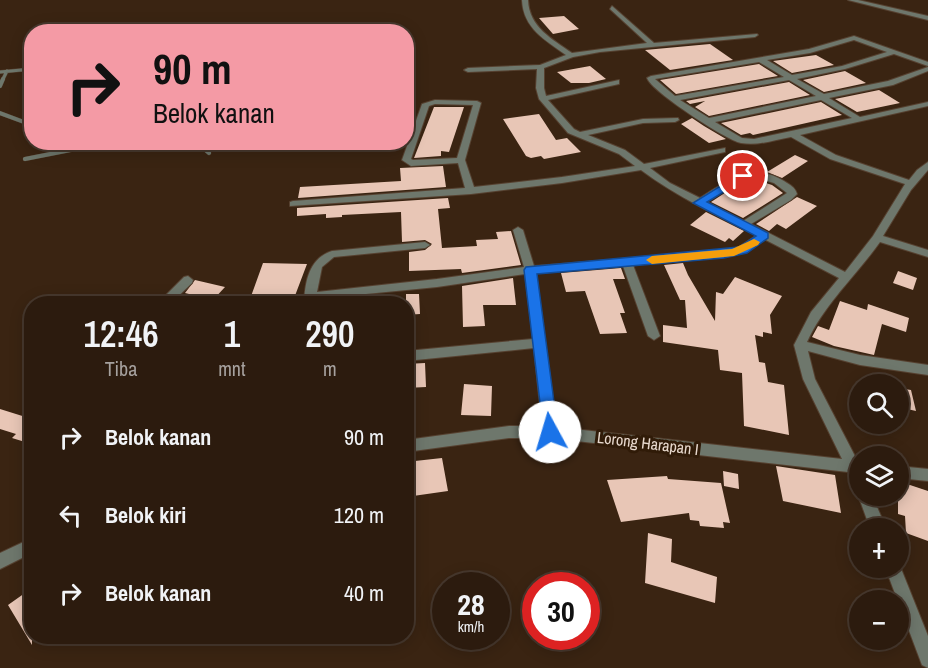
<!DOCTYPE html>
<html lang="id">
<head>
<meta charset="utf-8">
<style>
	:root { --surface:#2c1b0e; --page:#38281c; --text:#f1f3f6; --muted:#a6a19e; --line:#48392e }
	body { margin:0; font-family:"Archivo Narrow",sans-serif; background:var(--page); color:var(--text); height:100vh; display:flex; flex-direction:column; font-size:22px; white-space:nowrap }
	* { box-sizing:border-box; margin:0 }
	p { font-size:20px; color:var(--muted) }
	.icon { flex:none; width:33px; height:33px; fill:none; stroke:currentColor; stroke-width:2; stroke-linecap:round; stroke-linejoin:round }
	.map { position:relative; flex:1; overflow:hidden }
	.sheet { position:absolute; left:24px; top:296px; width:390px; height:348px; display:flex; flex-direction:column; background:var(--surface); border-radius:24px; box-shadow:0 3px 15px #0003,0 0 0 2px var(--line) }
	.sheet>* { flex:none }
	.banner { position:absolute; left:24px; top:24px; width:390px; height:126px; border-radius:24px; box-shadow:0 3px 15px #0003,0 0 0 2px var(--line); background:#f49aa5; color:#111; overflow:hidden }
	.tools { position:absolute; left:849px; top:374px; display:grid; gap:12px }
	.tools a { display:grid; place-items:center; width:60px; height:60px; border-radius:50%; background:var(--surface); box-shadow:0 3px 15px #0003,0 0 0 2px var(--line); font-size:30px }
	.speed { position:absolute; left:432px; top:572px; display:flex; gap:12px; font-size:30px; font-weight:700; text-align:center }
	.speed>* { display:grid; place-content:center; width:78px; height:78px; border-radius:50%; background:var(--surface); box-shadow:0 3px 15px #0003,0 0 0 2px var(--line); line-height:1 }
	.speed small { font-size:15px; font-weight:400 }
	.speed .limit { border:9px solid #d22; background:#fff; color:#111 }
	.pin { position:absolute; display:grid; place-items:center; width:51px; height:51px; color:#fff; margin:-26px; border:3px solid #fff; border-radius:50%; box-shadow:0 2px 6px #0007 }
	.me { position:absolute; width:66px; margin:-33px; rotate:354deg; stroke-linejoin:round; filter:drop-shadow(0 0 4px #0008) }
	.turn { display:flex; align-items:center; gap:21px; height:126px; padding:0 30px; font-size:27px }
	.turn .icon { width:78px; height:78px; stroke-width:2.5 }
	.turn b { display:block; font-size:42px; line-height:51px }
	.eta { display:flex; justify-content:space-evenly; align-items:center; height:102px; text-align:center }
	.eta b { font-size:36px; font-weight:600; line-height:42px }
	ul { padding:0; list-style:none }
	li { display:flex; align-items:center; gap:18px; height:78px; padding:0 30px }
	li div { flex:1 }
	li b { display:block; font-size:22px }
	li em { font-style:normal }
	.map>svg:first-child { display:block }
	.building { fill:#e8c6b6 }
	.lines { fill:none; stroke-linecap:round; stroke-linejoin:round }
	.service-far1-casing { stroke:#564130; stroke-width:4 }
	.service-casing { stroke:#564130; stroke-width:4.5 }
	.minor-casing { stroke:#564130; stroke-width:2 }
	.service-far1 { stroke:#6e776c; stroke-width:3 }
	.service { stroke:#6e776c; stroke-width:4 }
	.minor { fill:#6e776c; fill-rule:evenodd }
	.route { fill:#1a73e8; stroke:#114b97; stroke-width:1.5 }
	.slow { fill:#f59e0b }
	.labels { text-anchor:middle; stroke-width:6; stroke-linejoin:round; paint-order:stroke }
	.street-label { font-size:16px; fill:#e8d9ce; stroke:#301b08 }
</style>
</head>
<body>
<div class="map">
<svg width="928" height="668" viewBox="0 0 928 668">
	<rect width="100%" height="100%" fill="#3a2412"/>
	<path class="building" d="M564,16L579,29L553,34L539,18Z
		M710,44L733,60L670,70L645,50Z
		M816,55L834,65L792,73L773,61Z
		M759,64L778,76L676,94L660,80Z
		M590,66L606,79L589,83H571L557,72Z
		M845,71L866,83L824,92L803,80Z
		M789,82L810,95L709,116L695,107L705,101L690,104L686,101Z
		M879,90L900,103L857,112L835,99Z
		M821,102L842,115L753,135L750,133L741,135L721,123Z
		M434,107H464L449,152L441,151V156L414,158Z
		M539,114L556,140L567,138L581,152L544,159L541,156L531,158L526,156L503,119Z
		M692,118L704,126L726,139L709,143L681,124Z
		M795,155L808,161L782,178L767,172Z
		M443,166L446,187L298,198L300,187L401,181L400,168Z
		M754,179L772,185L783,193L743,218L711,202L737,185Z
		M797,197L817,206L786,229L777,224L769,231L756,224Z
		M448,198L450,208L438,209L442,248L477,246L476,240L498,239L496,232L511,231L521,265L462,273L461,269L409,271V252L425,250L432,244L425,240L402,242L401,212L342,215V217L326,218V214L297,216V208Z
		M706,212L744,231L733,241L729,238L725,242L690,225Z
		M263,263L307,264L293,301L250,299Z
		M683,263L688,275L715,321L716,292L723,294L735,277L782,296L770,315L772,334L763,332V337L755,335L759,362L765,363L768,382L784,385L789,435L744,426L742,373L720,370L718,350L663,342V325L687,328L685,300H680L664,265Z
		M621,268L625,279H613L625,313H620L627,333L600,334L585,291L566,292L561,273Z
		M898,271L917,278L913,290L893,283Z
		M513,278L516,305H483L485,326L463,327L462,286Z
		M195,280L225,287L213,300L185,293Z
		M406,294H419L420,314L406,315Z
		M840,301L867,310L868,304L909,318L906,332L882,324L874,355L834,346L812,337L818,326L829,330Z
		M425,363L426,387L406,388V364Z
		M464,384L492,386L491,416L461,415Z
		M898,388L911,390L916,411L898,407Z
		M0,409L32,419V439L25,442L12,438L16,434L0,429Z
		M442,458L448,491L406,497V462Z
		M776,466L835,475L841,513L783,501Z
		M723,471L738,474L739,489L724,486Z
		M667,476L668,479L721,483L730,523L723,522L724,528L700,526L699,521L690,520L689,513L621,522L607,480Z
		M898,481L928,491V541L906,533L905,516L898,514Z
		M648,533L672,539L671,562L717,577L715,603L645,583Z
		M32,588V645L8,605Z"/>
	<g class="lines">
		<g class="service-far1-casing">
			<path id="service-far1" d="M0,72L32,69
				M2,81L7,71"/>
		</g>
		<g class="service-casing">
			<path id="service" d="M0,86L3,79
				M0,113L32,125
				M196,142L209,153
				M25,159L111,142"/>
		</g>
		<g class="minor-casing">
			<path id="minor" d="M522,0H528C529,27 552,39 572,53L647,43L610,9L612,6L654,43L757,34L758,35L755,37L600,52L573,57L544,68V88L546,96L619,80V84L548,100L574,129L580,132L643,119L678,118L679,120L675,122L643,123L588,135L625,150L644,164L725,148V152L650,168L670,183L700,198C726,181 753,161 784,181C790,185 795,187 797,194L791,200L751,224L845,272L873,236L905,184L830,159L791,137C774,140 758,146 741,143C726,140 651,91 647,78L651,76L809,49L854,36L928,62V66L894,54L845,69L797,79L824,94L888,81L928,67V71L893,85L829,98L860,117L928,102V106L800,135L836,155L909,180L917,170L928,162V170L911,190L883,236L928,250V257L880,242C856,276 825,303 807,342L860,355L928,365V375L860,365L808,351L815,379L857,460L860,461V487L855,486L848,472L550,438H509L406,452V440L509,426H542L534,348L406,361V351L533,339L525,274L437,287L315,299L314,303H304C305,282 309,258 332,251L425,242L430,245L425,248L334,257L322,267L317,292L437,279L524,267L513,230L518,227L523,230L534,266L724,251L739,247L757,235C717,215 677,197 641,170L562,183L471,194L290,206V202L293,201L465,188L458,163L411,166L402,160L422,104L435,100L477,101L481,103L465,160L474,187L562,177L635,166L619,154L568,133L539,99L536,88L537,69L468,72L464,70L468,68L540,65L566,55C545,40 523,28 522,0ZM854,40L887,52L842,66L792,75L767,60L810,53ZM759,62L784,77L675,96L655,79ZM789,80L816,96L709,118L680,100ZM821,100L852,118L754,139L742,138L715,122ZM435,104L473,105L457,158L413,160L411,159L429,106ZM754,177L774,183L787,193L743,221L707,202L736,183ZM764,239L839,278L811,312L794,345L803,379L842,459L556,427L536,273L623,266L648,336L654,340L660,336L633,265L724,257L746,252Z
				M848,0H858L928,16V20Z
				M188,276L193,280L192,283L171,303H158L184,277Z
				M898,466L928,469V481L898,478Z
				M860,491V495H872L886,528H870L858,495Z
				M32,538V553L0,569V553Z
				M898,561L928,636V668L922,665L885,567H898Z"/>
		</g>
		<use href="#service-far1" class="service-far1"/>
		<use href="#service" class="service"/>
		<use href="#minor" class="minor"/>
	</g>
	<path class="route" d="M743,172L747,173V178L707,202L768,233V238L747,253L724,258L537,274L558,432L555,436L550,438L544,436L524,270L526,267L739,247L756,236L693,203Z"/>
	<path class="slow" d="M754,239L760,242L758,245L734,256L652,264L646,260L652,256L732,249Z"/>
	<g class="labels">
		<g class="street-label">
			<text transform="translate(648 443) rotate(7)" y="6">Lorong Harapan I</text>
		</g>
	</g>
</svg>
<div class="tools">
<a><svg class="icon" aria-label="search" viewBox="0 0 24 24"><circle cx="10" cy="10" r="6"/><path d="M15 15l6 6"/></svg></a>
<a><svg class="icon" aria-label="layers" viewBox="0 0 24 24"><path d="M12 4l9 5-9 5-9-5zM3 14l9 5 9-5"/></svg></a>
<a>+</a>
<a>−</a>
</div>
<div class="speed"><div>28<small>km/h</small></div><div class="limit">30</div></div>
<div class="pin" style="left:743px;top:176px;background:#d93025"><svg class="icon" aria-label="arrive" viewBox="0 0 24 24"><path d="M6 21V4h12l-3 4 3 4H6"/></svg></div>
<svg class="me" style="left:550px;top:432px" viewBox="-20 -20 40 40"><circle r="19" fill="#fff"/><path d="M0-13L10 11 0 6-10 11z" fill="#1a73e8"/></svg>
<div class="banner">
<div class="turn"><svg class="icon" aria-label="right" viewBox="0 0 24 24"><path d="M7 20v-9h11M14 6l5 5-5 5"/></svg><div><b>90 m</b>Belok kanan</div></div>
</div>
<section class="sheet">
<div class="eta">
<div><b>12:46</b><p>Tiba</p></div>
<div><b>1</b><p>mnt</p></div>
<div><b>290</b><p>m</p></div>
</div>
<ul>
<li><svg class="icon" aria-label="right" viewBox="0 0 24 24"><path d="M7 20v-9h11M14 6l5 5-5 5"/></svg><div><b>Belok kanan</b></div><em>90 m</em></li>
<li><svg class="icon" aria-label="left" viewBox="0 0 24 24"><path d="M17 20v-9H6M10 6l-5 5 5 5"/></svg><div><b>Belok kiri</b></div><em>120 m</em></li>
<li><svg class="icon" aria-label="right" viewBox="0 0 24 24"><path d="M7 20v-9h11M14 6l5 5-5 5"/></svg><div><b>Belok kanan</b></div><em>40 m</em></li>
</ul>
</section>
</div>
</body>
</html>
